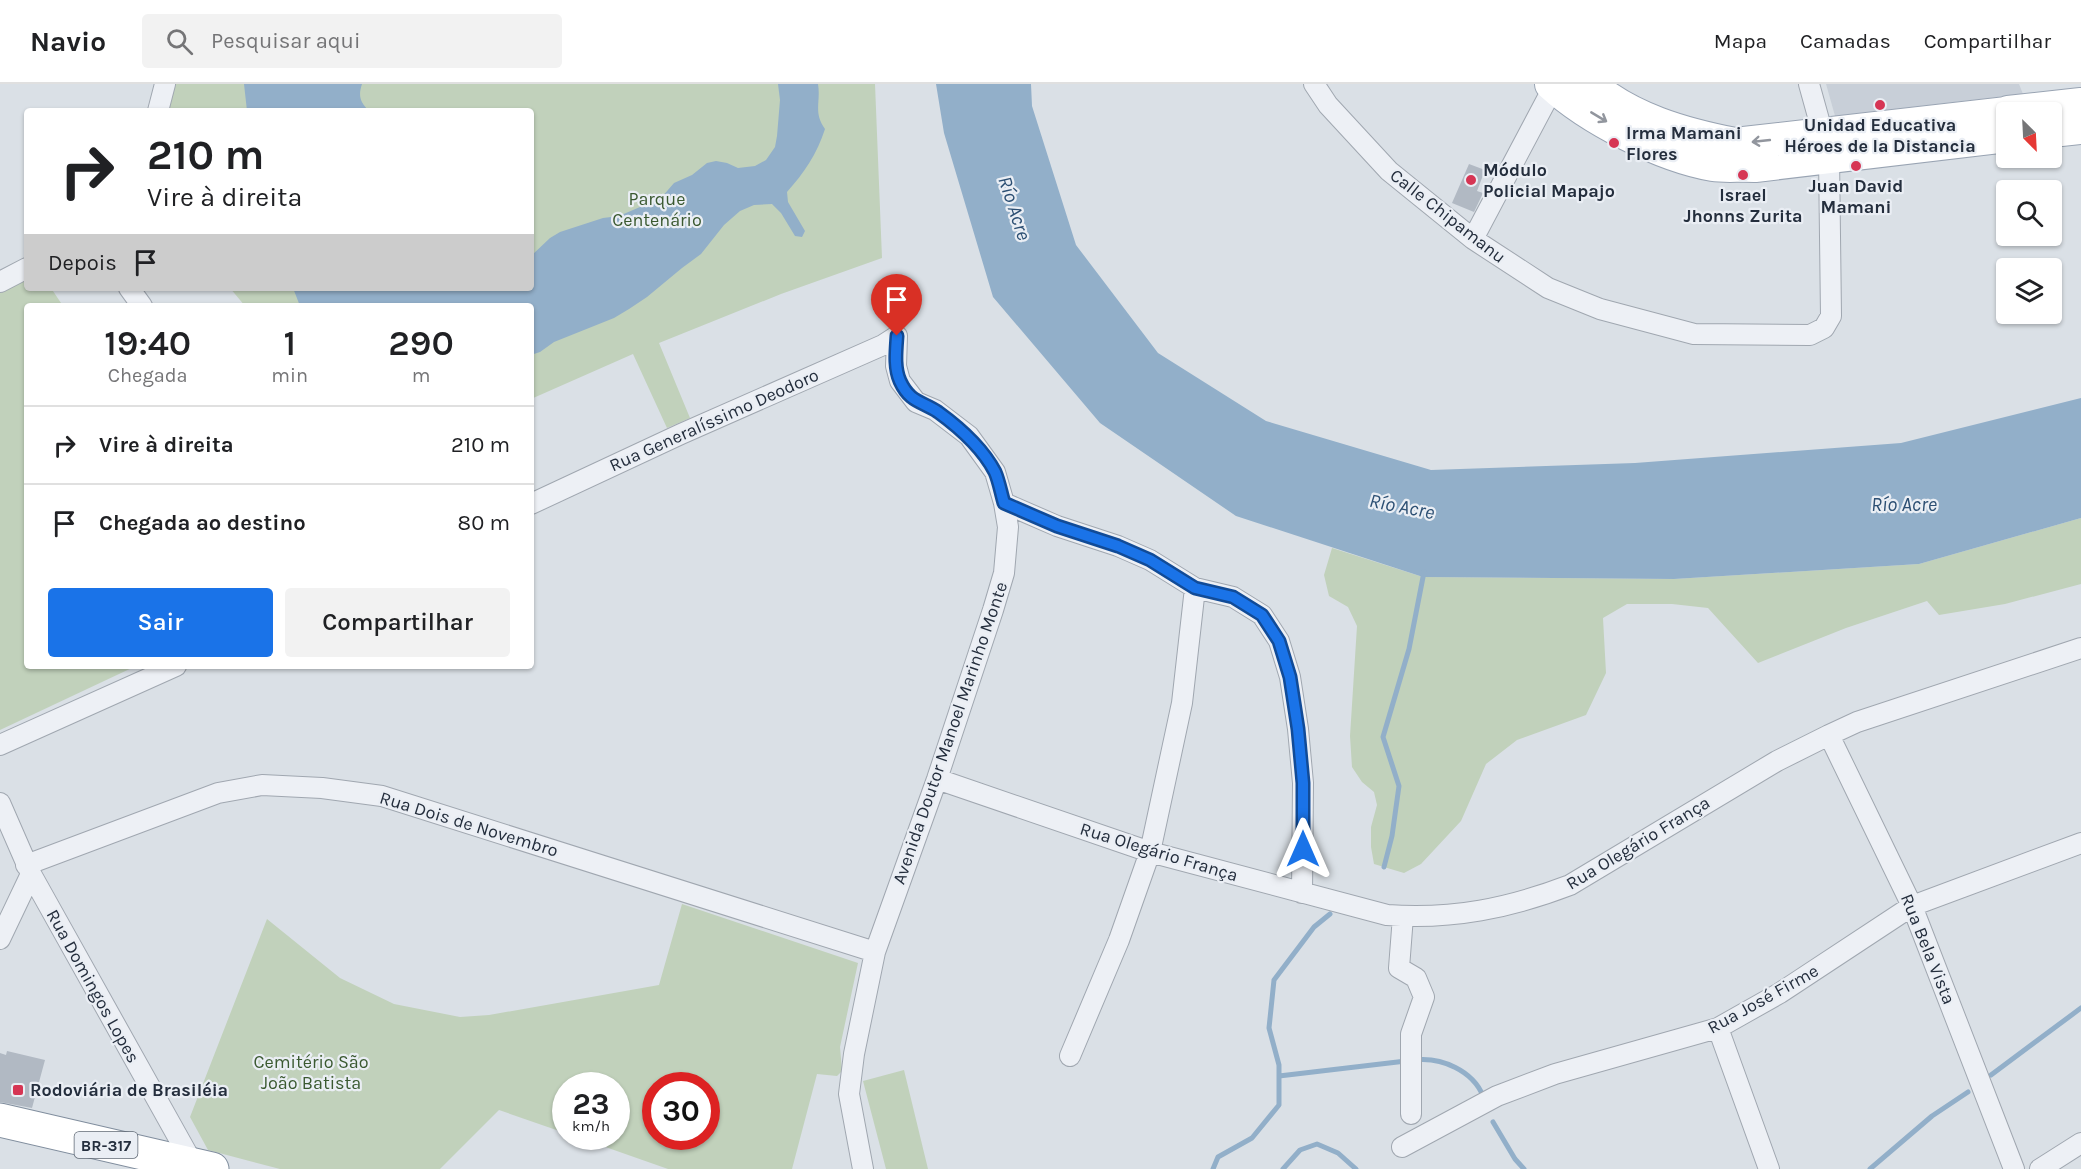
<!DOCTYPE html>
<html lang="pt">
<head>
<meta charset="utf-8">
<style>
	:root { --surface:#fff; --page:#f2f2f2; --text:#202124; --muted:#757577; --line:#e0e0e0; --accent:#1a73e8 }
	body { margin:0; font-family:Karla,sans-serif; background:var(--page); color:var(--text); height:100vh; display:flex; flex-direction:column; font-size:22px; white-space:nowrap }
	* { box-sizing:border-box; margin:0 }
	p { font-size:20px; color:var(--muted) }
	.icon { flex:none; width:33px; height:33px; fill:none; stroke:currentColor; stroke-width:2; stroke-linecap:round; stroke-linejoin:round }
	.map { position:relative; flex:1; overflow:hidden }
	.panel { position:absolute; left:24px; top:219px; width:510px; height:366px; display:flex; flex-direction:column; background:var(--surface); border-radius:6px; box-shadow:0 2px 4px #0004 }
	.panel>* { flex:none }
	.banner { position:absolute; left:24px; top:24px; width:510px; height:183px; border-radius:6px; box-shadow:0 2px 4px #0004; background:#fff; color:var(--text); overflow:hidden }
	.needle { width:39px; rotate:156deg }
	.tools { position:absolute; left:1996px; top:18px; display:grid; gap:12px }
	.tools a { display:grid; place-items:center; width:66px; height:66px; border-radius:6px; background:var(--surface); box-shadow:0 2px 4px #0004; font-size:30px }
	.speed { position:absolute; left:552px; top:988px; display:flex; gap:12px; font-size:30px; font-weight:700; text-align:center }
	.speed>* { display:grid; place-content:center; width:78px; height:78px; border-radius:50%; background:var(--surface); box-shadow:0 2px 4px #0004; line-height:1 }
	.speed small { font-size:15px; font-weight:400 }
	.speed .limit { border:9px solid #d22; background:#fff; color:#111 }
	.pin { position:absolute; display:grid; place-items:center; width:51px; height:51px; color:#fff; margin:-62px -26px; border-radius:50% 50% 50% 0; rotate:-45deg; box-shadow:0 0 6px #0007 }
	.pin .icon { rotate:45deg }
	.me { position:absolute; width:66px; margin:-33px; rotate:0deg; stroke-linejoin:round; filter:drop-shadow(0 0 4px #0008) }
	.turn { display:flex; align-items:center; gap:21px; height:126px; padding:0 24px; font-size:27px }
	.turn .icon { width:78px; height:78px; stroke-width:2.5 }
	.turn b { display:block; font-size:42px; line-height:51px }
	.then { display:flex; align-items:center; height:57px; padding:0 24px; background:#0003; gap:12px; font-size:22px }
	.eta { display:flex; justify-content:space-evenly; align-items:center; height:102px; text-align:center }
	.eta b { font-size:36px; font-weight:600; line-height:42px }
	.button { display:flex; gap:12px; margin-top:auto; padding:12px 24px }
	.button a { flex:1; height:69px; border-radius:6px; background:var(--accent); color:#fff; font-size:24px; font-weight:600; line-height:69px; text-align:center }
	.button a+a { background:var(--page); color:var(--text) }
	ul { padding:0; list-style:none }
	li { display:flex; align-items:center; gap:18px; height:78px; padding:0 24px; border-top:2px solid var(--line) }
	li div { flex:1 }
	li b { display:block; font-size:22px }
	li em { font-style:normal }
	header { display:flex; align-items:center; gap:36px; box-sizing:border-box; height:84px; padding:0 30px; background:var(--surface); border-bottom:2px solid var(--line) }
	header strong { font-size:28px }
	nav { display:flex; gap:33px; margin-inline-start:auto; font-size:21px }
	.search { width:420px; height:54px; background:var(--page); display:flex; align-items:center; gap:15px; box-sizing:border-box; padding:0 21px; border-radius:6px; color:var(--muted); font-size:22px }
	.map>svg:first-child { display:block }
	.built { fill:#c8cfd8 }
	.green { fill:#c1d1bb; fill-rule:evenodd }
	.water { fill:#92afc9 }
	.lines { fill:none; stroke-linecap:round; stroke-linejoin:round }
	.stream { stroke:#92afc9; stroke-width:5 }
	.building { fill:#b1b9c3 }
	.minor-casing { stroke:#a0a7b0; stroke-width:22 }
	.primary-casing { stroke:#99a4b3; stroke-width:34 }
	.trunk-casing { stroke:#818e9e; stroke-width:35 }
	.minor { stroke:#edf0f5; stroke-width:20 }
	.primary { stroke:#fff; stroke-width:32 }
	.trunk { stroke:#fff; stroke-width:33 }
	.oneway { stroke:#92969e }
	.route-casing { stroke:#114b97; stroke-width:15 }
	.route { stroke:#1a73e8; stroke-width:10 }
	.poi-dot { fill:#d63554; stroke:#eaeef4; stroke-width:2 }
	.labels { text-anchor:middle; stroke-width:4.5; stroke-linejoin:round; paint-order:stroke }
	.shield { fill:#eaeef4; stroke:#5f6874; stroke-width:1.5 }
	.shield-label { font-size:16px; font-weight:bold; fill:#242e3d }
	.poi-label { font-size:18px; font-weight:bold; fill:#242e3d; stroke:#eaeef4 }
	.park-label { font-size:18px; fill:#3a5930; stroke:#eaeef4 }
	.street-label { font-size:18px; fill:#242e3d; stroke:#eaeef4 }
	.water-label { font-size:20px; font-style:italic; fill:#2c4f73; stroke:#eaeef4 }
</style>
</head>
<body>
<header>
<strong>Navio</strong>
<div class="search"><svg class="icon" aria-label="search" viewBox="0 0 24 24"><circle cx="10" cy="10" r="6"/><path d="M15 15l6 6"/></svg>Pesquisar aqui</div>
<nav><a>Mapa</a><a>Camadas</a><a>Compartilhar</a></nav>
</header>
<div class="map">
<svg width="2081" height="1085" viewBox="0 0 2081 1085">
	<rect width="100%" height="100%" fill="#dae0e6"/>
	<path class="built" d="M1826,0H2019L2023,10L1835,32Z"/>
	<path class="green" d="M171,0H875L882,174L781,210L659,259L690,334L667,344L633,270L531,315V222H245L230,204H531V27H164Z
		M27,195V204H51L63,222H27V582H136L0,646V209Z
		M2081,434V500L2005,520L1939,531L1927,517L1846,544L1758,579L1708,524L1672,520H1627L1603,534L1606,589L1586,631L1517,656L1486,680L1461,737L1421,780L1404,789L1374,780L1371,763V743L1377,721L1374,708L1362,698L1352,683L1350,652L1357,542L1348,523L1329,512L1324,491L1332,464L1423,493L1674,495L1919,480Z
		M682,820L858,879L840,963L842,987L837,992L817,990L792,1085H668L577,1053H616V1002H566L565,1049L499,1026L440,1085H280L208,1066L190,1033L267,835L340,894L394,920L460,933L489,931L659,901ZM656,1002H706V1053H656Z
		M904,986L928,1085H886L863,997Z"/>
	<path class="water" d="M244,0H362C358,12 360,18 369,27H377H247Z
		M778,0H818C821,18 813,28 825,45C817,70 804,89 787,108L788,118L805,147L802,153L795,152L781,129L772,120L754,121L740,127L724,141L701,170L682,184L647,213L629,225L614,234L554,258L540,268L531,271V222H300L293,204H531V172L550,154L560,148L603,134L619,132L661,114L674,99L692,91L707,79L716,77L727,79L738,84L755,82L766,76L775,63L777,52L780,16Z
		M936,0H1031L1032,22L1076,161L1158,269L1266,337L1431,386L1635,379L1901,359L2081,314V434L1919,480L1674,495L1423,493L1236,432L1100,339L993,213L944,49Z"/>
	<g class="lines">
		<path class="stream" d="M1384,783L1392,752L1399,702L1383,653L1409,565L1424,488
			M1415,976C1442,973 1473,987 1483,1012
			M1991,991L2081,924
			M1279,992L1406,977
			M1493,1038L1515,1075L1524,1085
			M1213,1085L1218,1073L1252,1054L1279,1021V981L1269,944L1274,896L1314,843L1330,830
			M1283,1085L1300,1066L1317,1060L1338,1069L1356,1085
			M1870,1085L1932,1032L1968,1008"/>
	</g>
	<path class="building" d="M1469,80L1485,86L1477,107L1483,109L1474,128L1452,119Z
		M7,967L45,976L32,1024L0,1018V969L6,971Z"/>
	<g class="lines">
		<g class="minor-casing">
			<path id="minor" d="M1314,0L1328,21L1389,87L1473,155L1548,204L1600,225L1694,250L1810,251L1824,244L1831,232L1829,72L1809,0
				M158,27L165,0
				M1473,155L1555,0
				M0,198L27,184
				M129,204L142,222
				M1004,419L1057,442L1118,462L1150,476L1195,504L1233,513L1262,531L1279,557L1290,593L1298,645L1303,699L1302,809
				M531,420L681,350L883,261L897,252
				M1829,651L1912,822L2014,1085
				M0,661L176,582
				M937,695L1150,768L1387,831C1452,836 1510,824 1570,801L1777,677L1829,651L1857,638L2081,564
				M0,719L31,790L193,1080
				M26,781L218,709L262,701L322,704L382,712L875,868
				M1403,832L1399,884L1416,894L1424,913L1411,950V1030
				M0,855L31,790
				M1718,944L1769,1085
				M1070,972L1119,856L1150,768L1182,619L1195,504
				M1402,1063L1497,1012L1555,990L1718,944L1780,909L1912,822L2081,759
				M863,1085L849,1010L854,970L875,868L937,695L993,526L1004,489L1008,443L1004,419L995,388L969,352L935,326L916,318L900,297L896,282L897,252
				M2040,1085L2081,1059"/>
		</g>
		<g class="primary-casing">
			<path id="primary" d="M1551,0C1589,35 1661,72 1713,81C1726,83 1741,81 1755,82L2007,52
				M1590,0C1630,35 1684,50 1735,60L2007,29
				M2008,28L2081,20
				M2052,47L2081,44"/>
		</g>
		<g class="trunk-casing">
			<path id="trunk" d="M0,1036L212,1085"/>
		</g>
		<use href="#minor" class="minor"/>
		<use href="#primary" class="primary"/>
		<use href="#trunk" class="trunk"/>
	</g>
	<defs><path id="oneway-shaft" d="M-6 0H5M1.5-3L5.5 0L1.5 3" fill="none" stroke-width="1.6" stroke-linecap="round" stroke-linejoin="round" transform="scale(1.5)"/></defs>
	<g class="oneway">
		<use href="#oneway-shaft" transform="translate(1599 33) rotate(31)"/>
		<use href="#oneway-shaft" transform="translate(1761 57) rotate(174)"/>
	</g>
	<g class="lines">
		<g class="route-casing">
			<path id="route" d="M897,252C896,267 894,284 900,297C910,319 922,317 938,328C960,344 982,363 995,388C999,397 1001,409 1004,419L1057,442L1118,462L1150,476L1195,504L1233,513L1262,531L1279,557L1290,593L1298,645L1303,699V765"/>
		</g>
		<use href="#route" class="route"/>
	</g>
	<g class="poi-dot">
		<circle cx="1880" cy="21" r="6"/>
		<circle cx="1614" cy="59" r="6"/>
		<circle cx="1856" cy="82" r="6"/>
		<circle cx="1743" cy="91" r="6"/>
		<circle cx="1471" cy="96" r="6"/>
		<rect x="12" y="1000" width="12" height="12" rx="3"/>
	</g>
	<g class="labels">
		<rect class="shield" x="74.5" y="1048" width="63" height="26" rx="4.5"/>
		<g class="shield-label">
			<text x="106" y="1067">BR-317</text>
		</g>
		<g class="poi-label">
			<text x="1880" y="47">Unidad Educativa<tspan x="1880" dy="21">Héroes de la Distancia</tspan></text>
			<text x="1626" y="55" text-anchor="start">Irma Mamani<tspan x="1626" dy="21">Flores</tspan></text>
			<text x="1483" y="92" text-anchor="start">Módulo<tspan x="1483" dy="21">Policial Mapajo</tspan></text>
			<text x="1856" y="108">Juan David<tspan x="1856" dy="21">Mamani</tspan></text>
			<text x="1743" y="117">Israel<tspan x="1743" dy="21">Jhonns Zurita</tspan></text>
			<text x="30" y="1012" text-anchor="start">Rodoviária de Brasiléia</text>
		</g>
		<g class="park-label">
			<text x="657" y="121">Parque<tspan x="657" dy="21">Centenário</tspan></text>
			<text x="311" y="984">Cemitério São<tspan x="311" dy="21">João Batista</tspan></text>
		</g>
		<g class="street-label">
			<text transform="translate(1448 132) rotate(38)" y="6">Calle Chipamanu</text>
			<text transform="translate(714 336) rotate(-24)" y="6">Rua Generalíssimo Deodoro</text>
			<text transform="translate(950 649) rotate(-71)" y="6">Avenida Doutor Manoel Marinho Monte</text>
			<text transform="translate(469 740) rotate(17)" y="6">Rua Dois de Novembro</text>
			<text transform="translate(1638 759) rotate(-31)" y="6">Rua Olegário França</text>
			<text transform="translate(1159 768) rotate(17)" y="6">Rua Olegário França</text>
			<text transform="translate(1928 865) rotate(68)" y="6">Rua Bela Vista</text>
			<text transform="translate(93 902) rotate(61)" y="6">Rua Domingos Lopes</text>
			<text transform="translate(1763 915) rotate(-29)" y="6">Rua José Firme</text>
		</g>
		<g class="water-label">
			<text transform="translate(1015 124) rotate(72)" y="7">Río Acre</text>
			<text x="1904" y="427">Río Acre</text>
			<text transform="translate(1402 422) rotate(11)" y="7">Río Acre</text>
		</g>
	</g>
</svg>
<div class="tools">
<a><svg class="needle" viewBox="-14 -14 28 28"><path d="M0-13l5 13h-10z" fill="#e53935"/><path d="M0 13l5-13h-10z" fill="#757577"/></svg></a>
<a><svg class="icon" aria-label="search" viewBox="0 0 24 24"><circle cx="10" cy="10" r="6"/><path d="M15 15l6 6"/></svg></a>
<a><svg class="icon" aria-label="layers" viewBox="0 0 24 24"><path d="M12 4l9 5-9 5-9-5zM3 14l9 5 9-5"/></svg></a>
</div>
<div class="speed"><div>23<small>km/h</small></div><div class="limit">30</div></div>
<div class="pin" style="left:897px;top:252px;background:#d93025"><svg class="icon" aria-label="arrive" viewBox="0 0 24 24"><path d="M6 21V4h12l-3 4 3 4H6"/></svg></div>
<svg class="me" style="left:1303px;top:765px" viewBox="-20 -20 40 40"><path d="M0-17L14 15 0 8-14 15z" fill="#1a73e8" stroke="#fff" stroke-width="4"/></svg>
<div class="banner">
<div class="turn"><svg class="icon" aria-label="right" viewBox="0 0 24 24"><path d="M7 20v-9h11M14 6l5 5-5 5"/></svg><div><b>210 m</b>Vire à direita</div></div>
<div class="then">Depois<svg class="icon" aria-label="arrive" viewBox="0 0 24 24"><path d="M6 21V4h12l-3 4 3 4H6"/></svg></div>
</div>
<section class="panel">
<div class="eta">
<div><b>19:40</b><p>Chegada</p></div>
<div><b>1</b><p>min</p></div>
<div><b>290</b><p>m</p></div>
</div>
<ul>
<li><svg class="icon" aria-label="right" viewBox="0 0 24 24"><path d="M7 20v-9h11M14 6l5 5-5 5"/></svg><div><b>Vire à direita</b></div><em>210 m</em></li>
<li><svg class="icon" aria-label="arrive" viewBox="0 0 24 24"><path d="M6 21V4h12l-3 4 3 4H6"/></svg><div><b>Chegada ao destino</b></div><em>80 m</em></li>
</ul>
<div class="button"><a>Sair</a><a>Compartilhar</a></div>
</section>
</div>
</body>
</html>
